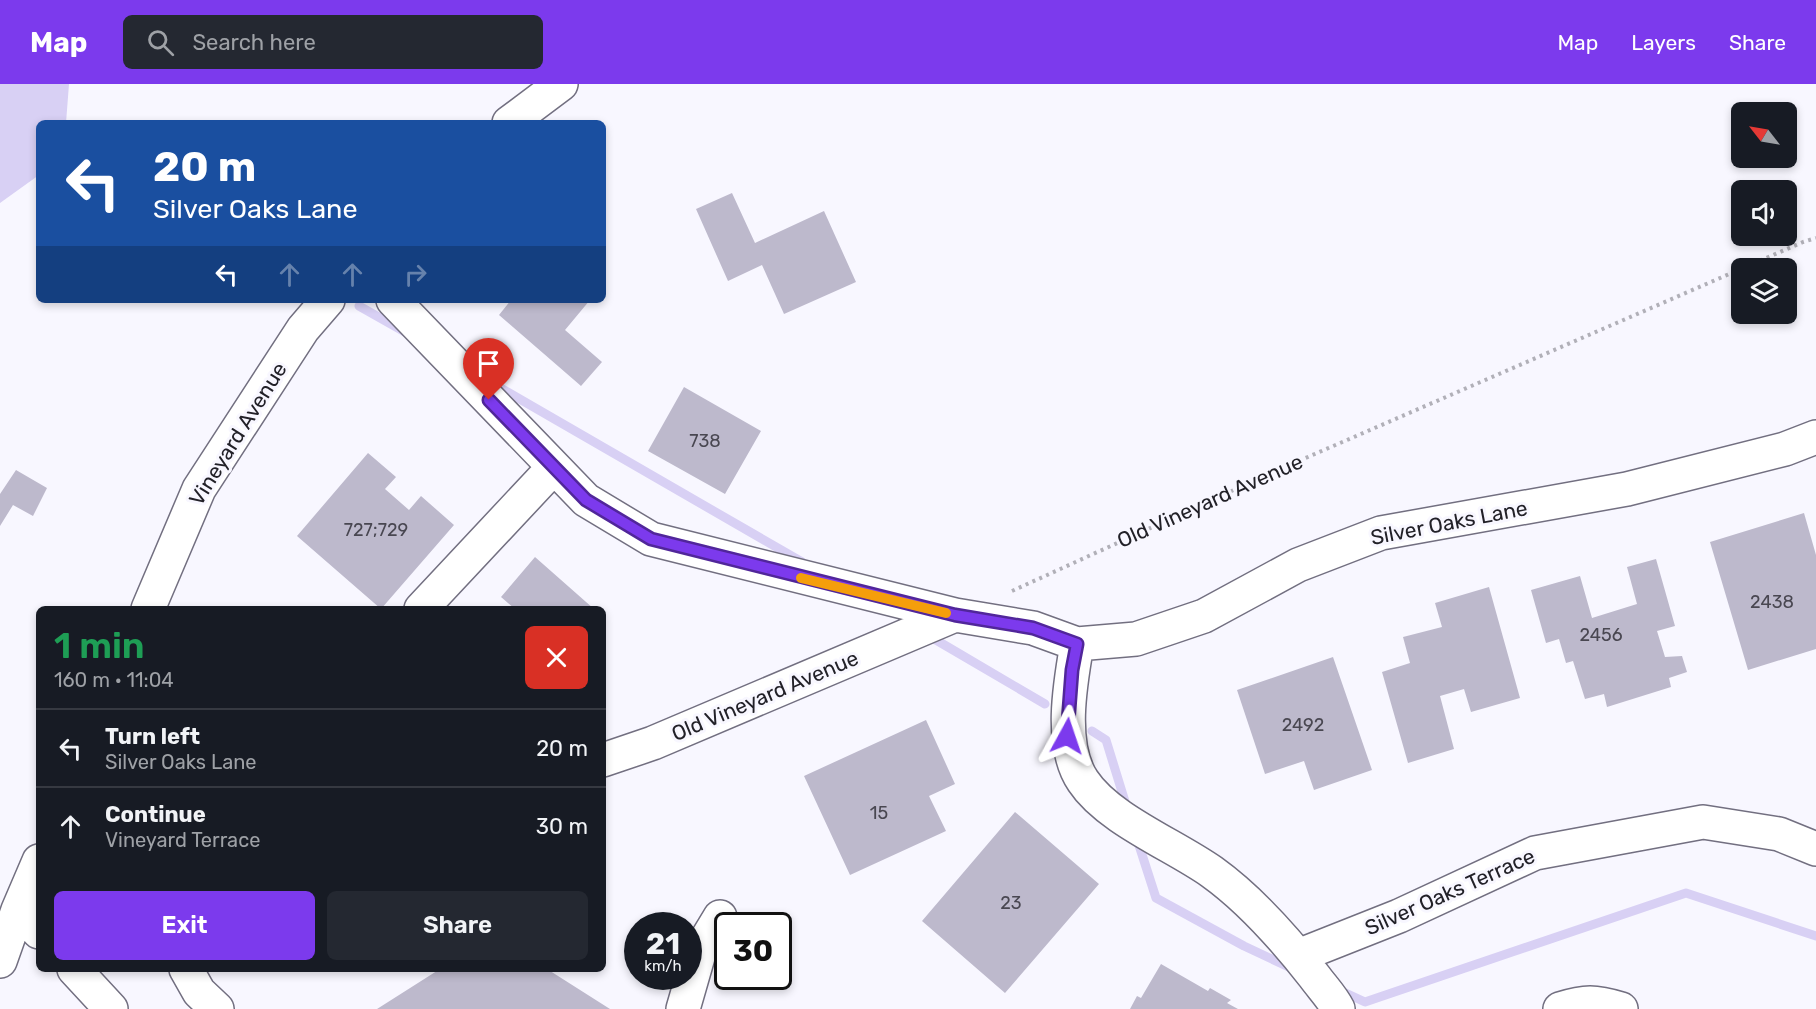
<!DOCTYPE html>
<html lang="en">
<head>
<meta charset="utf-8">
<style>
	:root { --surface:#171b24; --page:#242831; --text:#f1f3f6; --muted:#9ea1a6; --line:#363941; --accent:#7c3aed }
	body { margin:0; font-family:Rubik,sans-serif; background:var(--page); color:var(--text); height:100vh; display:flex; flex-direction:column; font-size:22px; white-space:nowrap }
	* { box-sizing:border-box; margin:0 }
	p { font-size:20px; color:var(--muted) }
	.icon { flex:none; width:33px; height:33px; fill:none; stroke:currentColor; stroke-width:2; stroke-linecap:round; stroke-linejoin:round }
	.map { position:relative; flex:1; overflow:hidden }
	.sheet { position:absolute; left:36px; top:522px; width:570px; height:366px; display:flex; flex-direction:column; background:var(--surface); border-radius:9px; box-shadow:0 3px 9px #0003 }
	.sheet>* { flex:none }
	.guide { position:absolute; left:36px; top:36px; width:570px; height:183px; border-radius:9px; box-shadow:0 3px 9px #0003; background:#1a4fa0; color:#fff; overflow:hidden }
	.needle { width:39px; rotate:301deg }
	.fabs { position:absolute; left:1731px; top:18px; display:grid; gap:12px }
	.fabs a { display:grid; place-items:center; width:66px; height:66px; border-radius:9px; background:var(--surface); box-shadow:0 3px 9px #0003; font-size:30px }
	.speed { position:absolute; left:624px; top:828px; display:flex; gap:12px; font-size:30px; font-weight:700; text-align:center }
	.speed>* { display:grid; place-content:center; width:78px; height:78px; border-radius:50%; background:var(--surface); box-shadow:0 3px 9px #0003; line-height:1 }
	.speed small { font-size:15px; font-weight:400 }
	.speed .limit { border:3px solid #111; border-radius:9px; background:#fff; color:#111 }
	.pin { position:absolute; display:grid; place-items:center; width:51px; height:51px; color:#fff; margin:-62px -26px; border-radius:50% 50% 50% 0; rotate:-45deg; box-shadow:0 0 6px #0007 }
	.pin .icon { rotate:45deg }
	.me { position:absolute; width:66px; margin:-33px; rotate:5deg; stroke-linejoin:round; filter:drop-shadow(0 0 4px #0008) }
	.turn { display:flex; align-items:center; gap:21px; height:126px; padding:0 18px; font-size:27px }
	.turn .icon { width:78px; height:78px; stroke-width:2.5 }
	.turn b { display:block; font-size:42px; line-height:51px }
	.lanes { display:flex; align-items:center; height:57px; padding:0 18px; background:#0003; justify-content:center; gap:30px; direction:ltr }
	.lanes .off { opacity:.35 }
	.round { display:grid; place-items:center; flex:none; width:63px; height:63px; border-radius:9px; background:var(--page) }
	.overview { display:flex; align-items:center; justify-content:space-between; height:102px; padding:0 18px }
	h1 { font-size:36px; font-weight:600; line-height:45px; color:#1e9e55 }
	.cta { display:flex; gap:12px; margin-top:auto; padding:12px 18px }
	.cta a { flex:1; height:69px; border-radius:9px; background:var(--accent); color:#fff; font-size:24px; font-weight:600; line-height:69px; text-align:center }
	.cta a+a { background:var(--page); color:var(--text) }
	ul { padding:0; list-style:none }
	li { display:flex; align-items:center; gap:18px; height:78px; padding:0 18px; border-top:2px solid var(--line) }
	li div { flex:1 }
	li b { display:block; font-size:22px }
	li em { font-style:normal }
	header { display:flex; align-items:center; gap:36px; box-sizing:border-box; height:84px; padding:0 30px; background:var(--accent); color:#fff }
	header strong { font-size:28px }
	nav { display:flex; gap:33px; margin-inline-start:auto; font-size:21px }
	.search { width:420px; height:54px; background:var(--page); display:flex; align-items:center; gap:15px; box-sizing:border-box; padding:0 21px; border-radius:9px; color:var(--muted); font-size:22px }
	.map>svg:first-child { display:block }
	.water { fill:#d8d0f4 }
	.lines { fill:none; stroke-linecap:round; stroke-linejoin:round }
	.stream { stroke:#d8d0f4; stroke-width:9 }
	.building { fill:#bdb9cc }
	.minor-casing { stroke:#726f80; stroke-width:36 }
	.path { stroke:#b1b0b8; stroke-width:4; stroke-dasharray:3 4.5; stroke-linecap:butt }
	.minor { stroke:#fff; stroke-width:33 }
	.route-casing { stroke:#51269a; stroke-width:15 }
	.route { stroke:#7c3aed; stroke-width:10 }
	.slow { stroke:#f59e0b; stroke-width:10 }
	.labels { text-anchor:middle; stroke-width:6; stroke-linejoin:round; paint-order:stroke }
	.number-label { font-size:18px; fill:#494751 }
	.street-label { font-size:21px; fill:#222128; stroke:#f8f7ff }
</style>
</head>
<body>
<header>
<strong>Map</strong>
<div class="search"><svg class="icon" aria-label="search" viewBox="0 0 24 24"><circle cx="10" cy="10" r="6"/><path d="M15 15l6 6"/></svg>Search here</div>
<nav><a>Map</a><a>Layers</a><a>Share</a></nav>
</header>
<div class="map">
<svg width="1816" height="925" viewBox="0 0 1816 925">
	<rect width="100%" height="100%" fill="#f8f7ff"/>
	<path class="water" d="M0,0H69L66,39H39V91L0,119Z"/>
	<g class="lines">
		<path class="stream" d="M359,222L405,248
			M492,299L802,478
			M936,556L1045,620
			M1092,647L1106,656L1127,724
			M1137,755L1156,814L1244,862L1293,885
			M1339,906L1365,918L1686,809L1816,852"/>
	</g>
	<path class="building" d="M732,109L755,159L824,127L856,198L784,230L762,181L728,197L696,125Z
		M511,216H590L565,246L602,278L581,302L499,231Z
		M684,303L761,347L725,410L648,367Z
		M368,369L396,393L385,405L409,426L421,412L454,441L381,525L297,452Z
		M16,386L47,404L33,432L13,421L0,442V410Z
		M1804,429L1816,471V565L1748,586L1710,458Z
		M535,473L594,525H515L501,513Z
		M1656,475L1675,542L1657,547L1665,573L1682,572L1687,588L1669,594L1671,603L1607,623L1604,610L1585,615L1573,577L1566,579L1559,555L1546,559L1531,506L1580,492L1592,534L1637,520L1627,483Z
		M1489,503L1520,614L1471,628L1464,605L1440,612L1454,665L1408,679L1382,588L1410,579L1403,553L1442,543L1435,519Z
		M1333,573L1372,686L1314,706L1304,677L1265,690L1237,606Z
		M926,636L955,700L929,712L946,747L850,791L804,692Z
		M1015,728L1099,800L1005,909L922,837Z
		M1161,880L1208,907L1210,904L1231,916L1227,919L1238,925H1130L1137,912L1141,914Z
		M440,885H547L610,925H377Z"/>
	<g class="lines">
		<g class="minor-casing">
			<path id="minor" d="M509,39L561,0
				M393,216L586,416L651,455L955,531L1033,544L1077,560L1136,555L1204,532L1298,481L1381,449L1627,405L1785,365L1816,353
				M148,525L199,405L303,245L328,216
				M421,525L554,383
				M1077,560C1070,600 1059,662 1083,697C1108,735 1174,761 1212,788C1251,816 1285,855 1314,892C1322,903 1332,913 1338,925
				M603,676L653,659L955,531
				M18,826L39,848
				M1298,872L1399,832L1535,769L1703,738L1779,750L1816,765
				M0,877L18,826L39,777
				M74,885L111,925
				M186,885L199,908L217,925
				M683,925L700,866L720,833
				M1560,925C1585,917 1595,917 1621,925"/>
		</g>
		<path class="path" d="M1012,507L1271,389L1803,158L1816,154"/>
		<use href="#minor" class="minor"/>
	</g>
	<g class="lines">
		<g class="route-casing">
			<path id="route" d="M489,316L586,416L651,455L955,531L1033,544L1077,560L1072,586L1067,652"/>
		</g>
		<use href="#route" class="route"/>
		<path class="slow" d="M801,494L946,529"/>
	</g>
	<g class="labels">
		<g class="number-label">
			<text x="705" y="363">738</text>
			<text x="376" y="452">727;729</text>
			<text x="1772" y="524">2438</text>
			<text x="1601" y="557">2456</text>
			<text x="1303" y="647">2492</text>
			<text x="879" y="735">15</text>
			<text x="1011" y="825">23</text>
		</g>
		<g class="street-label">
			<text transform="translate(238 350) rotate(-58)" y="7">Vineyard Avenue</text>
			<text transform="translate(1210 417) rotate(-24)" y="7">Old Vineyard Avenue</text>
			<text transform="translate(1449 439) rotate(-11)" y="7">Silver Oaks Lane</text>
			<text transform="translate(765 612) rotate(-23)" y="7">Old Vineyard Avenue</text>
			<text transform="translate(1450 808) rotate(-24)" y="7">Silver Oaks Terrace</text>
		</g>
	</g>
</svg>
<div class="fabs">
<a><svg class="needle" viewBox="-14 -14 28 28"><path d="M0-13l5 13h-10z" fill="#e53935"/><path d="M0 13l5-13h-10z" fill="#9ea1a6"/></svg></a>
<a><svg class="icon" aria-label="sound" viewBox="0 0 24 24"><path d="M4 9h4l5-4v14l-5-4H4zM17 9q2 3 0 6"/></svg></a>
<a><svg class="icon" aria-label="layers" viewBox="0 0 24 24"><path d="M12 4l9 5-9 5-9-5zM3 14l9 5 9-5"/></svg></a>
</div>
<div class="speed"><div>21<small>km/h</small></div><div class="limit">30</div></div>
<div class="pin" style="left:489px;top:316px;background:#d93025"><svg class="icon" aria-label="arrive" viewBox="0 0 24 24"><path d="M6 21V4h12l-3 4 3 4H6"/></svg></div>
<svg class="me" style="left:1067px;top:652px" viewBox="-20 -20 40 40"><path d="M0-17L14 15 0 8-14 15z" fill="#7c3aed" stroke="#fff" stroke-width="4"/></svg>
<div class="guide">
<div class="turn"><svg class="icon" aria-label="left" viewBox="0 0 24 24"><path d="M17 20v-9H6M10 6l-5 5 5 5"/></svg><div><b>20 m</b>Silver Oaks Lane</div></div>
<div class="lanes"><svg class="icon" aria-label="left" viewBox="0 0 24 24"><path d="M17 20v-9H6M10 6l-5 5 5 5"/></svg><svg class="icon off" aria-label="ahead" viewBox="0 0 24 24"><path d="M12 20V5M6 11l6-6 6 6"/></svg><svg class="icon off" aria-label="ahead" viewBox="0 0 24 24"><path d="M12 20V5M6 11l6-6 6 6"/></svg><svg class="icon off" aria-label="right" viewBox="0 0 24 24"><path d="M7 20v-9h11M14 6l5 5-5 5"/></svg></div>
</div>
<section class="sheet">
<div class="overview"><div><h1>1 min</h1><p>160 m · 11:04</p></div><a class="round" style="background:#d93025;color:#fff"><svg class="icon" aria-label="close" viewBox="0 0 24 24"><path d="M6 6l12 12M18 6L6 18"/></svg></a></div>
<ul>
<li><svg class="icon" aria-label="left" viewBox="0 0 24 24"><path d="M17 20v-9H6M10 6l-5 5 5 5"/></svg><div><b>Turn left</b><p>Silver Oaks Lane</p></div><em>20 m</em></li>
<li><svg class="icon" aria-label="ahead" viewBox="0 0 24 24"><path d="M12 20V5M6 11l6-6 6 6"/></svg><div><b>Continue</b><p>Vineyard Terrace</p></div><em>30 m</em></li>
</ul>
<div class="cta"><a>Exit</a><a>Share</a></div>
</section>
</div>
</body>
</html>
